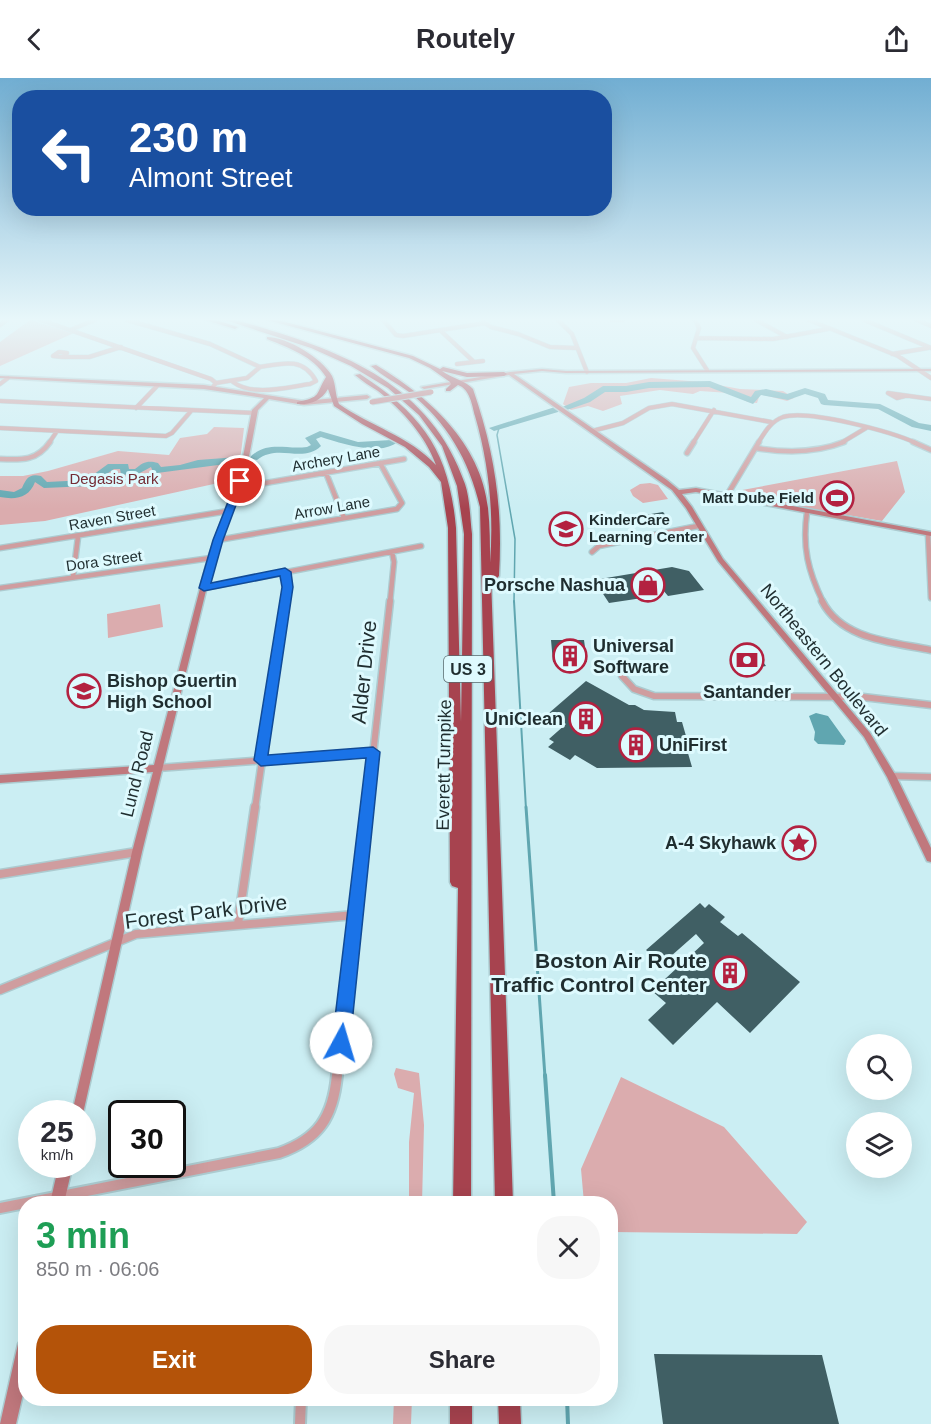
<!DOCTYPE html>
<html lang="en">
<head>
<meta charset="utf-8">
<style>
	:root { --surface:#fff; --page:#f7f7f7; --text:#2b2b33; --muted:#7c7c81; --accent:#b45309 }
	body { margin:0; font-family:Arial,sans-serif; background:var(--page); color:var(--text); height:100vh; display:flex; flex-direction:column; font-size:22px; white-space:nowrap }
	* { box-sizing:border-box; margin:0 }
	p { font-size:20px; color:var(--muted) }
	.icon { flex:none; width:33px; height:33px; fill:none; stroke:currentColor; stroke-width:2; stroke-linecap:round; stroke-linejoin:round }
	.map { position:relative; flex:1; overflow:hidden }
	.side { position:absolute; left:18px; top:1118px; width:600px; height:210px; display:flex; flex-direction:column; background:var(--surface); border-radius:24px; box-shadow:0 6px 24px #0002 }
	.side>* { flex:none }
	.hud { position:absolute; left:12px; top:12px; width:600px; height:126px; border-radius:24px; box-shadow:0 6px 24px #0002; background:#1a4fa0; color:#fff; overflow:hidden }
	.tools { position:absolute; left:846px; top:956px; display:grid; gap:12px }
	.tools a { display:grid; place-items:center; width:66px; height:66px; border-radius:50%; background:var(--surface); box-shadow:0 6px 24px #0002; font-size:30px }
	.speed { position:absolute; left:18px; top:1022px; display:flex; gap:12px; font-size:30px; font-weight:700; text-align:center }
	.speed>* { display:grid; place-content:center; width:78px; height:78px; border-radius:50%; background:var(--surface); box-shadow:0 6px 24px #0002; line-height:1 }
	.speed small { font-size:15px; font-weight:400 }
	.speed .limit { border:3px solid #111; border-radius:9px; background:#fff; color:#111 }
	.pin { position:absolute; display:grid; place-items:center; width:51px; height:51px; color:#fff; margin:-26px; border:3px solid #fff; border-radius:50%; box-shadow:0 2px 6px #0007 }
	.me { position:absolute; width:66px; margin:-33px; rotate:6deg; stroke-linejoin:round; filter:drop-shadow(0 0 4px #0008) }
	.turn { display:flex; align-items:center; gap:21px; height:126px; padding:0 18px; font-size:27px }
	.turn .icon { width:78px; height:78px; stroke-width:2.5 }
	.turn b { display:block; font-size:42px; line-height:51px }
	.round { display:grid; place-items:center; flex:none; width:63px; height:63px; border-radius:24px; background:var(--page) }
	.headline { display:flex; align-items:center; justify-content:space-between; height:102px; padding:0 18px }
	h1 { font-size:36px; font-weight:800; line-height:45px; color:#1e9e55 }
	.button { display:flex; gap:12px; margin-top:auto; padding:12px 18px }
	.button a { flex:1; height:69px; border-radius:24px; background:var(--accent); color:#fff; font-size:24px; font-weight:800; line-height:69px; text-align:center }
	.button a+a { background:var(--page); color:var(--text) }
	header { display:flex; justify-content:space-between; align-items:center; height:78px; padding:0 18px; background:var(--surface); font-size:27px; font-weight:800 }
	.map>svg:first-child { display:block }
	.green { fill:#dbacae }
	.water { fill:#60a6b0 }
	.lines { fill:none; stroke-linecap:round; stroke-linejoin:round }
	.stream-far3 { stroke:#60a6b0; stroke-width:1.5 }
	.stream-far2 { stroke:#60a6b0; stroke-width:2 }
	.stream-far1 { stroke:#60a6b0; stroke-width:3 }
	.stream { stroke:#60a6b0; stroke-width:4 }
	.river { fill:#60a6b0; fill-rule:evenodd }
	.building { fill:#405f64 }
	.street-far4-casing { stroke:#accbd0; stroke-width:5 }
	.street-far3-casing { stroke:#accbd0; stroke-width:7 }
	.street-far2-casing { stroke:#accbd0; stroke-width:9 }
	.street-far1-casing { stroke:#accbd0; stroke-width:11 }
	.street-casing { stroke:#accbd0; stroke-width:14 }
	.secondary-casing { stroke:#accbd0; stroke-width:3 }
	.highway-casing { stroke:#accbd0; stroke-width:3 }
	.street-far4 { stroke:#cf9d9f; stroke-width:4 }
	.street-far3 { stroke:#cf9d9f; stroke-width:4.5 }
	.street-far2 { stroke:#cf9d9f; stroke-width:6 }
	.street-far1 { stroke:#cf9d9f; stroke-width:8 }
	.street { stroke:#cf9d9f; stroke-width:10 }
	.secondary { fill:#c0787d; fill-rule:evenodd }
	.highway { fill:#a7434f; fill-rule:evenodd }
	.secondary-bridge-casing { stroke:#accbd0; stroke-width:7; stroke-linecap:butt }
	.secondary-bridge { stroke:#c0787d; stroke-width:5 }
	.route { fill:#1a73e8; stroke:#114b97; stroke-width:1.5 }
	.labels { text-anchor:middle; stroke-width:6; stroke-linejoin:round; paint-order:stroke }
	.far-street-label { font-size:15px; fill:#1f2d2f; stroke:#defafe }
	.far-park-label { font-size:15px; fill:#742c35; stroke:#defafe }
	.far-poi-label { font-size:15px; font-weight:bold; fill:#1f2d2f; stroke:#defafe; text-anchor:end }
	.shield { fill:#defafe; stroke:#586a6d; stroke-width:1.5 }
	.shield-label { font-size:16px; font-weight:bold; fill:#1f2d2f }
	.poi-label { font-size:18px; font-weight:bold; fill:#1f2d2f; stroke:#defafe; text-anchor:end }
	.street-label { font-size:18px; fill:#1f2d2f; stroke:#defafe }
	.near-street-label { font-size:21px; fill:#1f2d2f; stroke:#defafe }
	.near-poi-label { font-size:21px; font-weight:bold; fill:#1f2d2f; stroke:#defafe; text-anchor:end }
</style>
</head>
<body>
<header><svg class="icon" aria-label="back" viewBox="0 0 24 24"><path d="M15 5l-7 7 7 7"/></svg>Routely<svg class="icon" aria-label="share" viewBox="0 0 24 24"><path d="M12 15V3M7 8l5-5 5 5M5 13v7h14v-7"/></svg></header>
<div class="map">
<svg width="931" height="1346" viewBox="0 0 931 1346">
	<rect width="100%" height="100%" fill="#cbeef3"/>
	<path class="green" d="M30,242L74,255L0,288V264Z
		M651,300L702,304L740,311L783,313L794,320L787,323L760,316L757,325L748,324L729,315L700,313L693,316L660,312L620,318L622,326L603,333L588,328L571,332L563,326L569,309L591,305H626Z
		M214,349L244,350L241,375L232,402L45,443L0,447V398H23L48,393L118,373L169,377L180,360L207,356Z
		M897,383L905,414L882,443L738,418L737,413Z
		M650,405L658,407L668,421L643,425L633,418L630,412L640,406Z
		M160,526L163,549L108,560L107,536Z
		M396,990L419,995L424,1047L422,1125H409V1064L414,1015L398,1010L394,996Z
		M621,999L724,1049L807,1144L797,1156L611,1154L610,1125H584L581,1091Z
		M394,1320H412L411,1346H393Z"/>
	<path class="water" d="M816,635L828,638L846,663L844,667L818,666L814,662L815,654L809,638Z"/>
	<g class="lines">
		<path class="stream-far3" d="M499,350L497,357L515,461L514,524"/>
		<path class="stream-far2" d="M514,523L526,731"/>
		<path class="stream-far1" d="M526,729L545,999"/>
		<path class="stream" d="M545,997L554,1125
			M567,1320L568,1346"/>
		<path class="river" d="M710,303L751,319L755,313L766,311L787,316L805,310L825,316L828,322L880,326L919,345L931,347V353L912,349L878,331L824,327L821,326L818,320L805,316L788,322L761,317L753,326L709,309L649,310L626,314H605L590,324L564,333L560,330L584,320L603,308H626L649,304Z
			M555,329L558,330V334L494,353L489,350Z
			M320,353L358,364L391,362L396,365C378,378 340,365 321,359L316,361L321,368C302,386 279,365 257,382L249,380C267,362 285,372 307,369L311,367L305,360Z
			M238,379L241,380V384L157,395L153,394L151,389C139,395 137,399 121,396L120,391H114L89,408L44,410L35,404C29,420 16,422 0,419V412L14,414L22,410C26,401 29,395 41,398L47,404L86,402L108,386H128L129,391H135C143,384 148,382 158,385L161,389L180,387L198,382Z"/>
	</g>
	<path class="building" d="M663,434L668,440L645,444L639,438Z
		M672,489L689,493L704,512L668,518L663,512L646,514L649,519L609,525L594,502Z
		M551,562H584L587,584H553Z
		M755,573L766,588L747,592L743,587L735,588L730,583L739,581L735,577Z
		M586,603L629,627H635L644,632L675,634L677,644H682L686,658H683L692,689L597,690L575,677L570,682L548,669L554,664L549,661L566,646L549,635Z
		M700,825L705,830L709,826L725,839L720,844L738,858L742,855L800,904L750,955L717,924L673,967L648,942L666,925L652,913L704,865L696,856L662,886L646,872Z
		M654,1276L822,1277L839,1346H663Z"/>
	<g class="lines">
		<g class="street-far4-casing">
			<path id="street-far4" d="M41,242L211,301L216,305L212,310
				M127,242L210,266L260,289
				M383,242L396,257L403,258L485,245
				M558,242L572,256L587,294
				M612,242H623
				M695,242L699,250L693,270L707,292
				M756,242L787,259
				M809,242L898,278L931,300
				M864,242L931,270
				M917,242L931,248
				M483,244L491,249L518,256L550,269L577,270
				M0,247L7,242
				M70,252L95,242
				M441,253L473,283
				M696,260L773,261L828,251
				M59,274L67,275L63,279L53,278Z
				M892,276L928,270
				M63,279H89L121,269
				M457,286L483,283
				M233,304C253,319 287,309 310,306L316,303C303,279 283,285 260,289
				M216,305L247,300L260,289
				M0,306L8,300
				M905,318L897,320L888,315L931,321
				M0,323L255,335
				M136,330L158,307
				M0,350L166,358L172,355L191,333
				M592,353L623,345L649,330L672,326L771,344
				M49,365L57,353
				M693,365L714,332
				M758,365C765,354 770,344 783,339C808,331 892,354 916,365
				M841,365L866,350"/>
		</g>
		<g class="street-far3-casing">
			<path id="street-far3" d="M913,364L931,372
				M756,370C786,375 816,375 844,364
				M687,375L694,364
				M0,381C22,382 37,383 50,364
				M326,395L344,440
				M237,410L404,381
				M726,419L759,364
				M807,434C802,469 808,493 823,524
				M928,456L931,520
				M218,462L397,431L402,425L380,385
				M0,470L228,433
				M592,474L599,468L698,448
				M73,499L78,459
				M0,510L211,480
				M204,510L421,468
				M285,524L287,509L285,493
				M390,524L394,484L392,474"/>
		</g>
		<g class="street-far2-casing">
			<path id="street-far2" d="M822,523C842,562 892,564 931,572
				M622,598L634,611L654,618L863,619L931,627
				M158,690L373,674
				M891,698L931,699
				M255,731L285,523
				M367,731L390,523"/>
		</g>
		<g class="street-far1-casing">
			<path id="street-far1" d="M0,796L137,774
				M238,846L255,729
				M0,912L136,856L355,837
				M337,999L367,729"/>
		</g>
		<g class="street-casing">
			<path id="street" d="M0,1130L279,1075C319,1061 333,1039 337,997
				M300,1346L301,1320"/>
		</g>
		<g class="secondary-casing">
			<path id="secondary" d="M542,291L566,293L931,291V293L566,295L542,293L514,296L667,402L679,412L696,410L931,454V458L696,414L682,416L692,429L723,481L870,655L896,698L931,770V784L927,783L887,699L864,659L718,483L686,430L672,412L509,297L424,311L421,309L510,294Z
				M0,298L204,307L304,323L367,317L370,319L367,321L304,327L269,321L258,332L247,389L214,480L142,774L82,1040V1035H72L132,774L153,694L0,705V697L154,687L208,480L241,389L252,332L264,320L204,311L0,300Z
				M59,1086H73L64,1125H50Z
				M26,1259V1303L16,1346H0L18,1266L21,1261Z"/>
		</g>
		<g class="highway-casing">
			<path id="highway" d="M205,242H216L238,249L235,251Z
				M225,242H236C333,270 429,301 465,406C470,421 470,440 472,456L471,1125H453L458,810L452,808L450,804L448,450L441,404L429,389L405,369L362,346L334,328L328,311C321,323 310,327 297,326V324C322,319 315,317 326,299C313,278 289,270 267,261V259C287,259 322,280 332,298C336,306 335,317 339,326C370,348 409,358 436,387C425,357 403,333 378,313C370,308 362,303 355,297L360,296C424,338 449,373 456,450L461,644L464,456L457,408L442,368L419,337L388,310L351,288L311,270Z
				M267,242H278L413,278L440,291L443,289L467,295L504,294L507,296L504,298L467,299L442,293C452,300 466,303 473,311C495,375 503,430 499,498L497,500H491L513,1125H495L480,429C469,382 447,344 409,314C397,305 382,298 371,288L376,287C428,318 481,365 488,430C490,448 490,467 490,485C494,435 489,386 475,338C472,327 470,311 458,307L450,313H446V311L451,306L450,304L430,290L409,280Z
				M450,1320H472V1346H450Z
				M498,1320H520L521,1346H499Z"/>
		</g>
		<use href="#street-far4" class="street-far4"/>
		<use href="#street-far3" class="street-far3"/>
		<use href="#street-far2" class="street-far2"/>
		<use href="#street-far1" class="street-far1"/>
		<use href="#street" class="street"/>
		<use href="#secondary" class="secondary"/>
		<use href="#highway" class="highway"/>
		<g class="secondary-bridge-casing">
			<path id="secondary-bridge" d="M372,324L431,314"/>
		</g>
		<use href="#secondary-bridge" class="secondary-bridge"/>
	</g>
	<linearGradient id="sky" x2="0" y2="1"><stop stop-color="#71aed2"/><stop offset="0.56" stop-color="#e8f7fa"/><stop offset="1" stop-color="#e8f7fa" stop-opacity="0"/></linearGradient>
	<rect width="931" height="431" fill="url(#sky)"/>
	<path class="route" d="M237,401L245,403L223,462L211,505L285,490L291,494L293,509L268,677L373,669L380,674L350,965L347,972L341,974L334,972L332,965L366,680L261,688L254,682L282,509L280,498L204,513L199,510L213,462Z"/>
	<defs>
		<g id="stadium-ring" transform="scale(1.725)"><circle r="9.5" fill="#defafe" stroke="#b32140" stroke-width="1.5"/><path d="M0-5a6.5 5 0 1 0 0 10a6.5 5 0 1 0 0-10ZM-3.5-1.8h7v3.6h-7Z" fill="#b32140"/></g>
		<g id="school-ring" transform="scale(1.725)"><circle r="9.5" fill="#defafe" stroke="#b32140" stroke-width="1.5"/><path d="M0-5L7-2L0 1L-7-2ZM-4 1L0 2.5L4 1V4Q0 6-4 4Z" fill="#b32140"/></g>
		<g id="shop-ring" transform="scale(1.725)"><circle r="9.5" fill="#defafe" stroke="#b32140" stroke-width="1.5"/><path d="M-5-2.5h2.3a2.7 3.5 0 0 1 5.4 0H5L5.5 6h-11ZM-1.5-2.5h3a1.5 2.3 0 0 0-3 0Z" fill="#b32140"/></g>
		<g id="building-ring" transform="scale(1.725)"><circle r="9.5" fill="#defafe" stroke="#b32140" stroke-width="1.5"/><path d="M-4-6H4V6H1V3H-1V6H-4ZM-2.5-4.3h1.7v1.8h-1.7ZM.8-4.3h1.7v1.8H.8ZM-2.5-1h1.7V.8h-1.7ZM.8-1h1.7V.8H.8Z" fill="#b32140"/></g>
		<g id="bank-ring" transform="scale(1.725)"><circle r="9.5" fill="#defafe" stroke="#b32140" stroke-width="1.5"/><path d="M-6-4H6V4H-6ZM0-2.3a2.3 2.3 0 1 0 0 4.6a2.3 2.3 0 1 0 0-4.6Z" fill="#b32140"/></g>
		<g id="sight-ring" transform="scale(1.725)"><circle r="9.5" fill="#defafe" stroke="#b32140" stroke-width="1.5"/><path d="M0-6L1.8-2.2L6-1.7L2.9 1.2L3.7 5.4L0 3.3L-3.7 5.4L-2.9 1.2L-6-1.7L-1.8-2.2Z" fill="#b32140"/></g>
	</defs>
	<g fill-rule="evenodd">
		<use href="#stadium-ring" x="837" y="420"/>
		<use href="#school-ring" x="566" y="451"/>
		<use href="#shop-ring" x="648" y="507"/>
		<use href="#building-ring" x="570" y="578"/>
		<use href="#bank-ring" x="747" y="582"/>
		<use href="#school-ring" x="84" y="613"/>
		<use href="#building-ring" x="586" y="641"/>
		<use href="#building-ring" x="636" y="667"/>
		<use href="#sight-ring" x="799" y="765"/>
		<use href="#building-ring" x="730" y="895"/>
	</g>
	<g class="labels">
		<g class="far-street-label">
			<text transform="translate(336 381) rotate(-10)" y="5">Archery Lane</text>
			<text transform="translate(332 430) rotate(-10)" y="5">Arrow Lane</text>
			<text transform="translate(112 440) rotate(-10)" y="5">Raven Street</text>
			<text transform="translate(104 483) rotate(-8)" y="5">Dora Street</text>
		</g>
		<g class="far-park-label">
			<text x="114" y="406">Degasis Park</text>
		</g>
		<g class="far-poi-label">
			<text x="814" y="425">Matt Dube Field</text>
			<text x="589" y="447" text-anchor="start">KinderCare<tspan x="589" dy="17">Learning Center</tspan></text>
		</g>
		<rect class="shield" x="444" y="578" width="48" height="26" rx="4.5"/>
		<g class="shield-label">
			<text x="468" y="597">US 3</text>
		</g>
		<g class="poi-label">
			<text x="625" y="513">Porsche Nashua</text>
			<text x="593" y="574" text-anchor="start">Universal<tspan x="593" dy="21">Software</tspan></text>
			<text x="107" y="609" text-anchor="start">Bishop Guertin<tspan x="107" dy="21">High School</tspan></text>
			<text x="747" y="620" text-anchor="middle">Santander</text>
			<text x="563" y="647">UniClean</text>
			<text x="659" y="673" text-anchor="start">UniFirst</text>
			<text x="776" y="771">A-4 Skyhawk</text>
		</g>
		<g class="street-label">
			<text transform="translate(824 582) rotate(51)" y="6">Northeastern Boulevard</text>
			<text transform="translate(444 687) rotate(-89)" y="6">Everett Turnpike</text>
			<text transform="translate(137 696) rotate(-76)" y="6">Lund Road</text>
		</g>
		<g class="near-street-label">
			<text transform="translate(364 594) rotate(-84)" y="7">Alder Drive</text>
			<text transform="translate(206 834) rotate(-7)" y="7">Forest Park Drive</text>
		</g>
		<g class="near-poi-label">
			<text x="707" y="890">Boston Air Route<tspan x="707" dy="24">Traffic Control Center</tspan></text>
		</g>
	</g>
</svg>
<div class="tools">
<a><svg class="icon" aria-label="search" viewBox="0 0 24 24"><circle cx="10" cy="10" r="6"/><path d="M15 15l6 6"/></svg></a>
<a><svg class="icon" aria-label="layers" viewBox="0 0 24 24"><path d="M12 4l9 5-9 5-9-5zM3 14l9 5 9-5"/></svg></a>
</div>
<div class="speed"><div>25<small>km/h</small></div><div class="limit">30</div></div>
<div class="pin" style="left:240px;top:403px;background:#d93025"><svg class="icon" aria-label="arrive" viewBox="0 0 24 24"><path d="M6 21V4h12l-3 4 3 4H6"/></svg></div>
<svg class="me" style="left:341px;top:965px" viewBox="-20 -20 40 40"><circle r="19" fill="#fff"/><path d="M0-13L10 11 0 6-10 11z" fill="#1a73e8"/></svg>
<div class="hud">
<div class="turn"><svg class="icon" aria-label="left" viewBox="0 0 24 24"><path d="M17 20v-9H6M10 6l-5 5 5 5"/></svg><div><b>230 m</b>Almont Street</div></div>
</div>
<section class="side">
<div class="headline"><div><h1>3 min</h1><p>850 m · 06:06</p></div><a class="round"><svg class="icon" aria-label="close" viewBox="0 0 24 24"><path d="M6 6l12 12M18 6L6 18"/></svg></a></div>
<div class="button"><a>Exit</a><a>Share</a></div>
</section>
</div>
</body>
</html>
